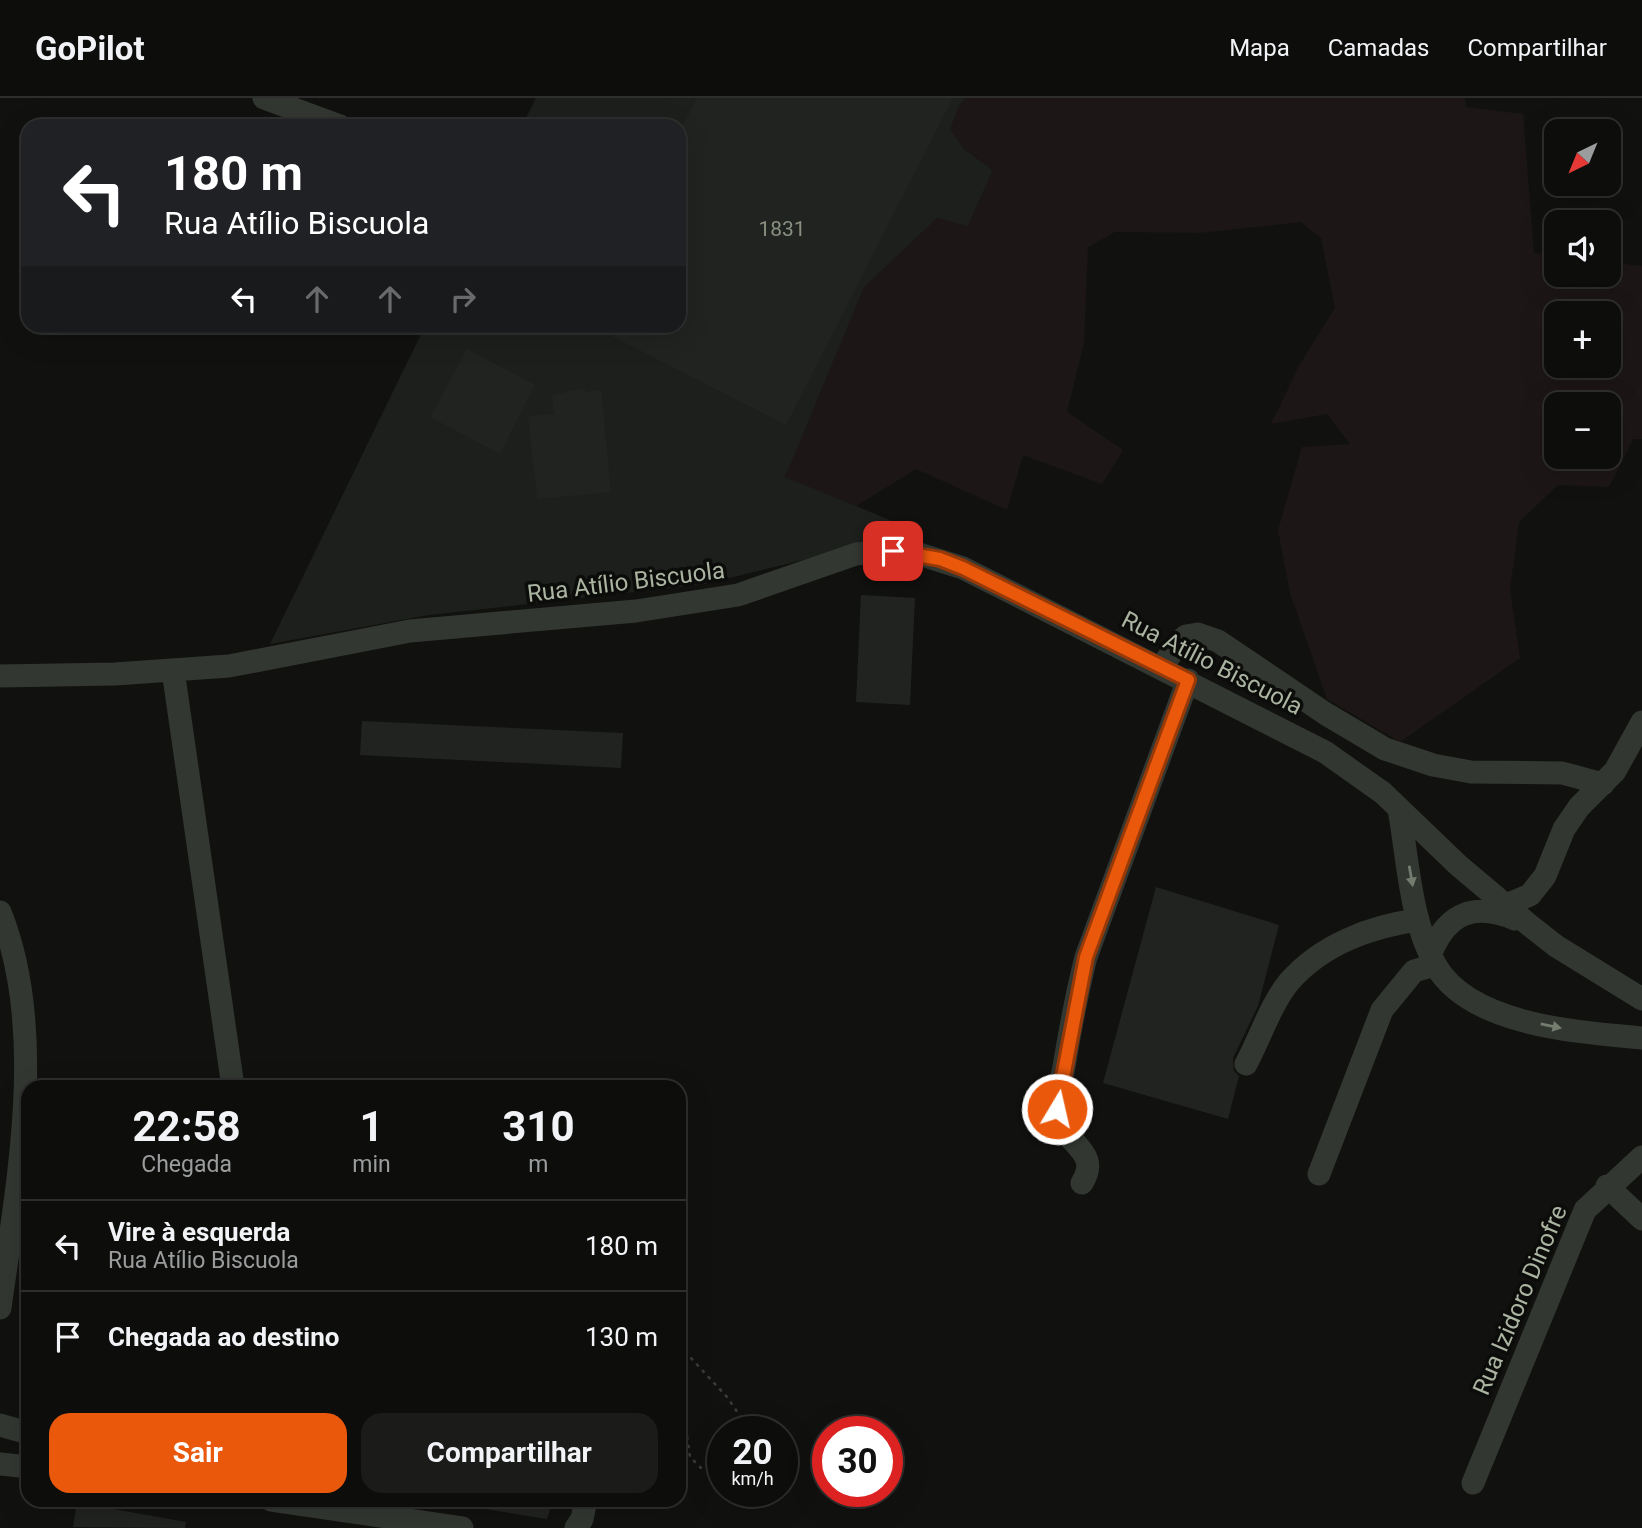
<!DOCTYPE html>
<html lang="pt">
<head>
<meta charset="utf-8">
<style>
	:root { --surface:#0d0e0c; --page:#1b1c1a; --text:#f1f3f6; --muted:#9a9c9d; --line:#2d2e2d; --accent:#ea580c }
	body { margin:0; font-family:Roboto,sans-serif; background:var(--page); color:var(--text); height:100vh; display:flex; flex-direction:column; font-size:26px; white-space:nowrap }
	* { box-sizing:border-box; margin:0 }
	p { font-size:23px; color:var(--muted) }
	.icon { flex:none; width:38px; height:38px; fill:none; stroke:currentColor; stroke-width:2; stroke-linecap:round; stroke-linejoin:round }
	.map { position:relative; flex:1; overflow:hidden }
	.drawer { position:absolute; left:21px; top:982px; width:665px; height:427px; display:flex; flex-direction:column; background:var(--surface); border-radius:21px; box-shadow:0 7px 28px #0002,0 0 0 2px var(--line) }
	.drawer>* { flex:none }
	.banner { position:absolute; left:21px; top:21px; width:665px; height:214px; border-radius:21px; box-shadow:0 7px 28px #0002,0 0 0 2px var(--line); background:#202124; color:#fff; overflow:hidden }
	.needle { width:46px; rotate:223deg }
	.controls { position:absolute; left:1544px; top:21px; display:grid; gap:14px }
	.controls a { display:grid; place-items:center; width:77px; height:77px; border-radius:14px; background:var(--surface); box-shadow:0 7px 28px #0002,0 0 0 2px var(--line); font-size:35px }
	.speed { position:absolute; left:707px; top:1318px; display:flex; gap:14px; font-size:35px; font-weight:700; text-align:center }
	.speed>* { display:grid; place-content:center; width:91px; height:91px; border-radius:50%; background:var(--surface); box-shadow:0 7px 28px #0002,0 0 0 2px var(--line); line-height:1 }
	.speed small { font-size:18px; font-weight:400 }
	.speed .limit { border:10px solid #d22; background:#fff; color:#111 }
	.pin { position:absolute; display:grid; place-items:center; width:60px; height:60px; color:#fff; margin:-30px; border-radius:14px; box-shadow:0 4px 10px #0006 }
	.me { position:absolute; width:77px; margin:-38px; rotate:9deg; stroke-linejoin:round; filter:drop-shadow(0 0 5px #0008) }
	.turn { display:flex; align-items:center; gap:24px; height:147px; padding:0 28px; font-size:32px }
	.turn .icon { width:91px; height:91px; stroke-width:2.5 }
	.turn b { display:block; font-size:49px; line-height:60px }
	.lanes { display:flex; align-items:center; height:66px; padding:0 28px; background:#0003; justify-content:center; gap:35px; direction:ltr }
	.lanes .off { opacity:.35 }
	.eta { display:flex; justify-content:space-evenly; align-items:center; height:119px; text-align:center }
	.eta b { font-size:42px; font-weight:700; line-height:49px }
	.primary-button { display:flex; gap:14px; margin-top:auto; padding:14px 28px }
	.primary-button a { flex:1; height:80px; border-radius:21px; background:var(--accent); color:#fff; font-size:28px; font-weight:700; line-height:80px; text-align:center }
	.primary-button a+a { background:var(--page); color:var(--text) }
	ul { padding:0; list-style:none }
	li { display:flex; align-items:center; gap:21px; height:91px; padding:0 28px; border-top:2px solid var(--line) }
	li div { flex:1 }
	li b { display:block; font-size:26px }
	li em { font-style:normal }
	header { display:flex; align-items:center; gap:42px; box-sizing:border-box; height:98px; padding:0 35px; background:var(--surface); border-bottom:2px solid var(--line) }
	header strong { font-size:33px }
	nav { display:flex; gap:38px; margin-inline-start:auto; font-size:24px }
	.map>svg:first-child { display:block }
	.built { fill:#1d1f1c }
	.green { fill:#1d1617; fill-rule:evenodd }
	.building { fill:#212320 }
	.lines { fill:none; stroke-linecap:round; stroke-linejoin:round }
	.path { stroke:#3a3e37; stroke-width:2.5; stroke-dasharray:3.5 5; stroke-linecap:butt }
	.minor { stroke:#333731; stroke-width:23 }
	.oneway { fill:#747c6f }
	.route-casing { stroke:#983908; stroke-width:18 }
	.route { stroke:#ea580c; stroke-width:12 }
	.labels { text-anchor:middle; stroke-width:7; stroke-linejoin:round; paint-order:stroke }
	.number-label { font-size:21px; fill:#889081 }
	.street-label { font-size:24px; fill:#aab4a1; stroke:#0c0d0b }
</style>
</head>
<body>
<header>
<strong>GoPilot</strong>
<nav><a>Mapa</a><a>Camadas</a><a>Compartilhar</a></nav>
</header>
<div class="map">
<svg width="1642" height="1430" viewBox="0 0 1642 1430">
	<rect width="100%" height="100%" fill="#111210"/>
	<path class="built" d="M536,0H966L959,8L963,50L993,72L968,129L937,120L785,378L918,434L705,486L429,517L270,546L425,228H679V28H522Z"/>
	<path class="green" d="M966,0H1465L1466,9L1523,16L1534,155L1556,158V177H1608V164L1642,168V341H1633L1609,389L1558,387L1519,424L1510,492L1520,560L1400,644L1327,601L1290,495L1278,432L1302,349L1350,346L1327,316L1271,326L1299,268L1335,210L1321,140L1301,124L1200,135L1115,134L1088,149L1084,245L1067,314L1123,352L1102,386L1023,357L1007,412L916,371L856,408L785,379L864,189L937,120L968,128L993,72L963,50L950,31L959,8ZM1556,215H1608V268H1556ZM1556,306H1608V359H1556Z"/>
	<path class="building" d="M697,0H953L786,327L592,228H679V35Z
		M467,251L535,287L500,356L430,319Z
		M585,290V294L601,292L611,394L537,401L528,318L554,316L552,297Z
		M861,497L915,500L910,607L856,604Z
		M362,623L623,635L621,670L360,657Z
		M1156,789L1279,827L1258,908L1233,960L1234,973L1239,978L1228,1021L1103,985Z
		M473,1402H553L547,1421L472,1409Z
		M80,1405L186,1424L185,1430L73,1429L76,1410L79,1411Z"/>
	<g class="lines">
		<path class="path" d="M679,1247L727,1299L751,1334
			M679,1324L686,1332L690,1359L703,1372L723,1371"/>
		<path class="minor" d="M264,0L340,28
			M1162,569L1178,545L1186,538L1198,536L1218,543L1326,616L1385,651L1433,667L1471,674L1562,675L1603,686
			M173,572L233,989
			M0,578L115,576L229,568L410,533L636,513L738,497L856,456L893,453L919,456L963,470L1325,654L1383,695L1458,767L1528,826L1556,848L1642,901
			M1399,711C1408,761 1410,823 1436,868C1471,928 1580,934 1642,940
			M1506,807L1530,797L1545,778L1564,731L1579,709L1615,673L1642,624
			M0,814C48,933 17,1086 0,1210
			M1431,855C1448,813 1476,805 1515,821
			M1246,966C1259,942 1272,904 1289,884C1321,847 1371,828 1418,822
			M1319,1076L1382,912L1414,873L1435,867
			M1082,1085C1102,1053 1064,1047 1058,1017C1055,1002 1061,984 1064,969C1070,932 1077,895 1086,859L1188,582
			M1607,1088L1642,1121
			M0,1327L28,1335
			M0,1366L28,1369
			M1473,1385L1585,1112L1642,1059
			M271,1402L462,1430
			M576,1430L582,1421L586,1402"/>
	</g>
	<defs><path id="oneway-solid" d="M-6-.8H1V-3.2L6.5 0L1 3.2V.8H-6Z" transform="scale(1.75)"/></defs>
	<g class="oneway">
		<use href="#oneway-solid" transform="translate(1411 778) rotate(80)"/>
		<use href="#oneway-solid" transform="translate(1551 928) rotate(12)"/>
	</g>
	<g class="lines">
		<g class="route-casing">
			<path id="route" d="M893,453L940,461L963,470L1188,582L1086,859L1057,1011"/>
		</g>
		<use href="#route" class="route"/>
	</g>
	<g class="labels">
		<g class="number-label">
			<text x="782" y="138">1831</text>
		</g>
		<g class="street-label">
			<text transform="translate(626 484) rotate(-7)" y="8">Rua Atílio Biscuola</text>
			<text transform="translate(1212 565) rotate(27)" y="8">Rua Atílio Biscuola</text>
			<text transform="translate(1520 1202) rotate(-67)" y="8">Rua Izidoro Dinofre</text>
		</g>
	</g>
</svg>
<div class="controls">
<a><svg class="needle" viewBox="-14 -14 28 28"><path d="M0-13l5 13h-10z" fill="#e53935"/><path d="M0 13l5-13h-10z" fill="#9a9c9d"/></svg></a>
<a><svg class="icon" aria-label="sound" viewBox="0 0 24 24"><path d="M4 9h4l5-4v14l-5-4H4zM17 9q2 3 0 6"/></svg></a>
<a>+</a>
<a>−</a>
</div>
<div class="speed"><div>20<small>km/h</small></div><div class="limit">30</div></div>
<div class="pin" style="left:893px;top:453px;background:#d93025"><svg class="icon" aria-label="arrive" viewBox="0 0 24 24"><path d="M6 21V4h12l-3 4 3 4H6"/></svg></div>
<svg class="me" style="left:1057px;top:1011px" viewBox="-20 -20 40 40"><circle r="17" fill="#ea580c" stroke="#fff" stroke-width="3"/><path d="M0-11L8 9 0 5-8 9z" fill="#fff"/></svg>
<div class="banner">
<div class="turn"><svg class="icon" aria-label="left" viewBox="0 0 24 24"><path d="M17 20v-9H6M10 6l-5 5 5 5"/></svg><div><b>180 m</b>Rua Atílio Biscuola</div></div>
<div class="lanes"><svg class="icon" aria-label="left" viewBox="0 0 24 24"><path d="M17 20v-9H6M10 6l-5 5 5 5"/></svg><svg class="icon off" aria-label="ahead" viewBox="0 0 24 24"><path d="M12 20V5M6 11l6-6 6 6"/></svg><svg class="icon off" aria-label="ahead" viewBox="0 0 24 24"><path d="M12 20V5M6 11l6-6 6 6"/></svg><svg class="icon off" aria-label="right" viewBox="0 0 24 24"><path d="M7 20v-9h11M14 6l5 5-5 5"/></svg></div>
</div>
<section class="drawer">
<div class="eta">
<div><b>22:58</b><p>Chegada</p></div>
<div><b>1</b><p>min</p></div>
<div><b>310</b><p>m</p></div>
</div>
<ul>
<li><svg class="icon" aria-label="left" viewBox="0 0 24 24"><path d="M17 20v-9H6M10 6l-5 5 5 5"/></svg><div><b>Vire à esquerda</b><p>Rua Atílio Biscuola</p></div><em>180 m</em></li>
<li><svg class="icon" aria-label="arrive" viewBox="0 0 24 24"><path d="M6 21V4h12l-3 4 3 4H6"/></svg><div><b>Chegada ao destino</b></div><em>130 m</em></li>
</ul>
<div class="primary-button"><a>Sair</a><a>Compartilhar</a></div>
</section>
</div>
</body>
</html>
